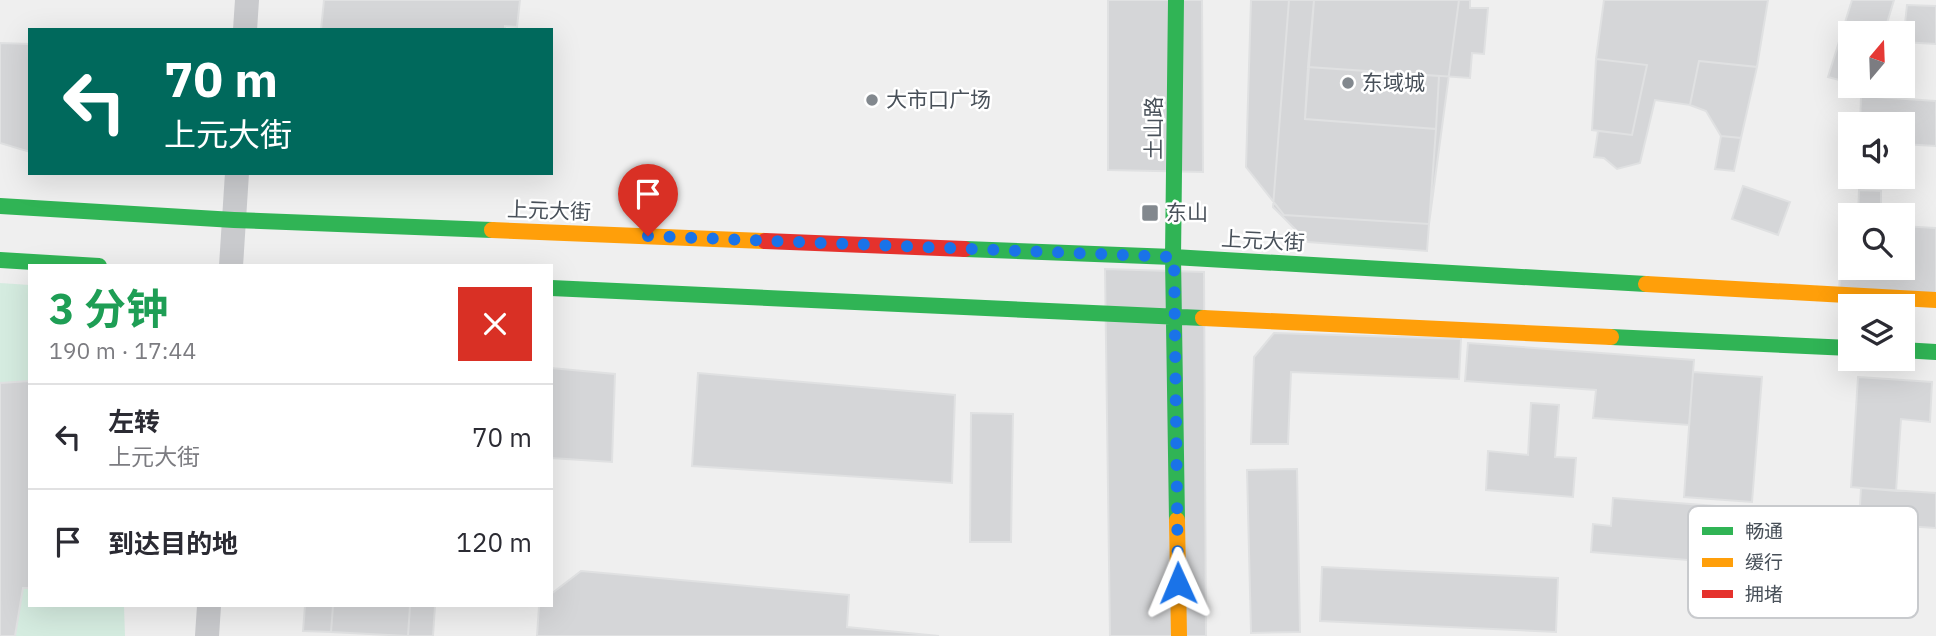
<!DOCTYPE html>
<html lang="zh">
<head>
<meta charset="utf-8">
<style>
	:root { --surface:#fff; --page:#f2f2f3; --text:#2b2b33; --muted:#7c7c81; --line:#e1e1e2 }
	body { margin:0; font-family:"IBM Plex Sans","Noto Sans SC",sans-serif; background:var(--page); color:var(--text); height:100vh; display:flex; flex-direction:column; font-size:26px; white-space:nowrap }
	* { box-sizing:border-box; margin:0 }
	p { font-size:23px; color:var(--muted) }
	.icon { flex:none; width:38px; height:38px; fill:none; stroke:currentColor; stroke-width:2; stroke-linecap:round; stroke-linejoin:round }
	.map { position:relative; flex:1; overflow:hidden }
	.sheet { position:absolute; left:28px; top:264px; width:525px; height:343px; display:flex; flex-direction:column; background:var(--surface); border-radius:0px; box-shadow:0 7px 28px #0002 }
	.sheet>* { flex:none }
	.top-card { position:absolute; left:28px; top:28px; width:525px; height:147px; border-radius:0px; box-shadow:0 7px 28px #0002; background:#00695c; color:#fff; overflow:hidden }
	.needle { width:46px; rotate:19deg }
	.buttons { position:absolute; left:1838px; top:21px; display:grid; gap:14px }
	.buttons a { display:grid; place-items:center; width:77px; height:77px; border-radius:0px; background:var(--surface); box-shadow:0 7px 28px #0002; font-size:35px }
	.pin { position:absolute; display:grid; place-items:center; width:60px; height:60px; color:#fff; margin:-72px -30px; border-radius:50% 50% 50% 0; rotate:-45deg; box-shadow:0 0 7px #0007 }
	.pin .icon { rotate:45deg }
	.me { position:absolute; width:77px; margin:-38px; rotate:359deg; stroke-linejoin:round; filter:drop-shadow(0 0 5px #0008) }
	.turn { display:flex; align-items:center; gap:24px; height:147px; padding:0 21px; font-size:32px }
	.turn .icon { width:91px; height:91px; stroke-width:2.5 }
	.turn b { display:block; font-size:49px; line-height:60px }
	.round { display:grid; place-items:center; flex:none; width:74px; height:74px; border-radius:0px; background:var(--page) }
	.summary { display:flex; align-items:center; justify-content:space-between; height:119px; padding:0 21px }
	h1 { font-size:42px; font-weight:700; line-height:52px; color:#1e9e55 }
	ul { padding:0; list-style:none }
	li { display:flex; align-items:center; gap:21px; height:105px; padding:0 21px; border-top:2px solid var(--line) }
	li div { flex:1 }
	li b { display:block; font-size:26px }
	li em { font-style:normal }
	.map>svg:first-child { display:block }
	.green { fill:#d5ece0 }
	.building { fill:#d5d6d8; stroke:#e0e1e2; stroke-width:2 }
	.lines { fill:none; stroke-linecap:round; stroke-linejoin:round }
	.street { stroke:#c9cacd; stroke-width:24 }
	.fast { stroke:#30b455; stroke-width:16 }
	.slow { stroke:#ff9f0a; stroke-width:16 }
	.jam { stroke:#e5322d; stroke-width:16 }
	.route { stroke:#1a73e8; stroke-width:12; stroke-dasharray:0 21.6 }
	.poi-dot { fill:#82888e; stroke:#fff; stroke-width:2.5 }
	.labels { text-anchor:middle; stroke-width:5; stroke-linejoin:round; paint-order:stroke }
	.poi-label { font-size:21px; fill:#485059; stroke:#fff; text-anchor:start }
	.street-label { font-size:21px; fill:#485059; stroke:#fff }
	.key { fill:#fff; stroke:#c8cacd; stroke-width:2 }
	.key-label { font-size:19px; fill:#485059 }
</style>
</head>
<body>
<div class="map">
<svg width="1936" height="636" viewBox="0 0 1936 636">
	<rect width="100%" height="100%" fill="#efefef"/>
	<path class="green" d="M0,283L30,285V606H124L125,636H0Z"/>
	<path class="building" d="M324,0H520L517,27L505,26V30H321Z
		M1108,0H1202L1203,172L1108,170Z
		M1251,0H1459L1429,224L1284,215L1246,167Z
		M1289,0H1314L1305,119L1436,129L1427,251L1308,242L1273,207Z
		M1314,0H1470V8H1488L1484,54L1472,53L1470,78L1308,67Z
		M1604,0H1768L1757,67L1699,61L1690,105L1655,100L1640,163L1617,169L1604,158L1594,157L1598,131L1632,135L1647,65L1596,59Z
		M1852,0H1894L1884,33H1850V83L1828,77Z
		M1907,5L1936,6V44L1903,42Z
		M0,43L30,44V152L0,143Z
		M1596,59L1647,65L1632,135L1592,130Z
		M1699,61L1757,67L1741,138L1721,136L1706,111L1690,105Z
		M1308,67L1439,76L1436,129L1305,119Z
		M1861,96L1936,101V146L1902,144V124H1860Z
		M1721,136L1741,138L1734,171L1715,169Z
		M1743,186L1790,202L1778,235L1732,219Z
		M1859,190L1881,191V215H1858Z
		M1843,223H1850V268H1902V226L1936,228V298L1839,293Z
		M1105,269L1204,272L1206,636H1110Z
		M1274,333L1461,339L1459,379L1291,372L1288,444H1251L1254,357Z
		M1468,343L1694,360L1689,425L1593,418L1596,390L1465,381Z
		M551,368L615,374L612,462L551,458Z
		M1693,372L1762,377L1752,502L1684,497Z
		M698,373L955,395L952,483L692,466Z
		M1858,377L1932,382L1930,422L1901,419L1896,491L1851,487Z
		M30,381V588H23L15,636H0V383Z
		M30,381V588H23L15,636H0V383Z
		M1531,403L1559,405L1555,457L1576,458L1573,497L1486,490L1488,451L1528,455Z
		M971,413L1013,414L1011,542H970Z
		M1297,469L1300,632L1251,633L1247,470Z
		M1861,488L1936,493V528L1859,523Z
		M1613,498L1728,507L1724,563L1591,552L1593,524L1611,526Z
		M1322,567L1558,578L1556,632L1320,621Z
		M581,571L849,595L847,627L939,636H537L539,606H551V594Z
		M305,606H333L331,632L303,631Z
		M333,606H410L408,636L331,632Z
		M410,606H435L433,636H408Z"/>
	<g class="lines">
		<path class="street" d="M245,30L247,0
			M231,266L237,173
			M207,636L209,606"/>
		<path class="fast" d="M1176,0L1173,257L1177,520
			M0,206L234,220L492,230
			M965,249L1173,257L1646,284
			M0,260L99,266
			M551,288L1203,318
			M1611,337L1850,348
			M1902,350L1936,352"/>
		<path class="slow" d="M492,230L765,241
			M1646,284L1936,300
			M1203,318L1611,337
			M1177,520L1179,636"/>
		<path class="jam" d="M765,241L965,249"/>
	</g>
	<g class="lines">
		<path class="route" d="M648,236L1174,257L1178,583"/>
	</g>
	<g class="poi-dot">
		<circle cx="1348" cy="83" r="7"/>
		<circle cx="872" cy="100" r="7"/>
		<rect x="1141" y="204" width="18" height="18" rx="3.5"/>
	</g>
	<g class="labels">
		<g class="poi-label">
			<text x="1362" y="90">东域城</text>
			<text x="886" y="107">大市口广场</text>
			<text x="1166" y="220">东山</text>
		</g>
		<g class="street-label">
			<text transform="translate(1154 128) rotate(-90)" y="7">土山路</text>
			<text transform="translate(549 211) rotate(2)" y="7">上元大街</text>
			<text transform="translate(1263 241) rotate(3)" y="7">上元大街</text>
		</g>
	</g>
	<rect x="1688" y="506" width="230" height="112" rx="10" class="key"/>
	<rect x="1702" y="527" width="31" height="8" fill="#30b455"/>
	<rect x="1702" y="558" width="31" height="9" fill="#ff9f0a"/>
	<rect x="1702" y="590" width="31" height="8" fill="#e5322d"/>
	<g class="key-label">
		<text x="1745" y="538">畅通</text>
		<text x="1745" y="569">缓行</text>
		<text x="1745" y="601">拥堵</text>
	</g>
</svg>
<div class="buttons">
<a><svg class="needle" viewBox="-14 -14 28 28"><path d="M0-13l5 13h-10z" fill="#e53935"/><path d="M0 13l5-13h-10z" fill="#7c7c81"/></svg></a>
<a><svg class="icon" aria-label="sound" viewBox="0 0 24 24"><path d="M4 9h4l5-4v14l-5-4H4zM17 9q2 3 0 6"/></svg></a>
<a><svg class="icon" aria-label="search" viewBox="0 0 24 24"><circle cx="10" cy="10" r="6"/><path d="M15 15l6 6"/></svg></a>
<a><svg class="icon" aria-label="layers" viewBox="0 0 24 24"><path d="M12 4l9 5-9 5-9-5zM3 14l9 5 9-5"/></svg></a>
</div>
<div class="pin" style="left:648px;top:236px;background:#d93025"><svg class="icon" aria-label="arrive" viewBox="0 0 24 24"><path d="M6 21V4h12l-3 4 3 4H6"/></svg></div>
<svg class="me" style="left:1178px;top:583px" viewBox="-20 -20 40 40"><path d="M0-17L14 15 0 8-14 15z" fill="#1a73e8" stroke="#fff" stroke-width="4"/></svg>
<div class="top-card">
<div class="turn"><svg class="icon" aria-label="left" viewBox="0 0 24 24"><path d="M17 20v-9H6M10 6l-5 5 5 5"/></svg><div><b>70 m</b>上元大街</div></div>
</div>
<section class="sheet">
<div class="summary"><div><h1>3 分钟</h1><p>190 m · 17:44</p></div><a class="round" style="background:#d93025;color:#fff"><svg class="icon" aria-label="close" viewBox="0 0 24 24"><path d="M6 6l12 12M18 6L6 18"/></svg></a></div>
<ul>
<li><svg class="icon" aria-label="left" viewBox="0 0 24 24"><path d="M17 20v-9H6M10 6l-5 5 5 5"/></svg><div><b>左转</b><p>上元大街</p></div><em>70 m</em></li>
<li><svg class="icon" aria-label="arrive" viewBox="0 0 24 24"><path d="M6 21V4h12l-3 4 3 4H6"/></svg><div><b>到达目的地</b></div><em>120 m</em></li>
</ul>
</section>
</div>
</body>
</html>
